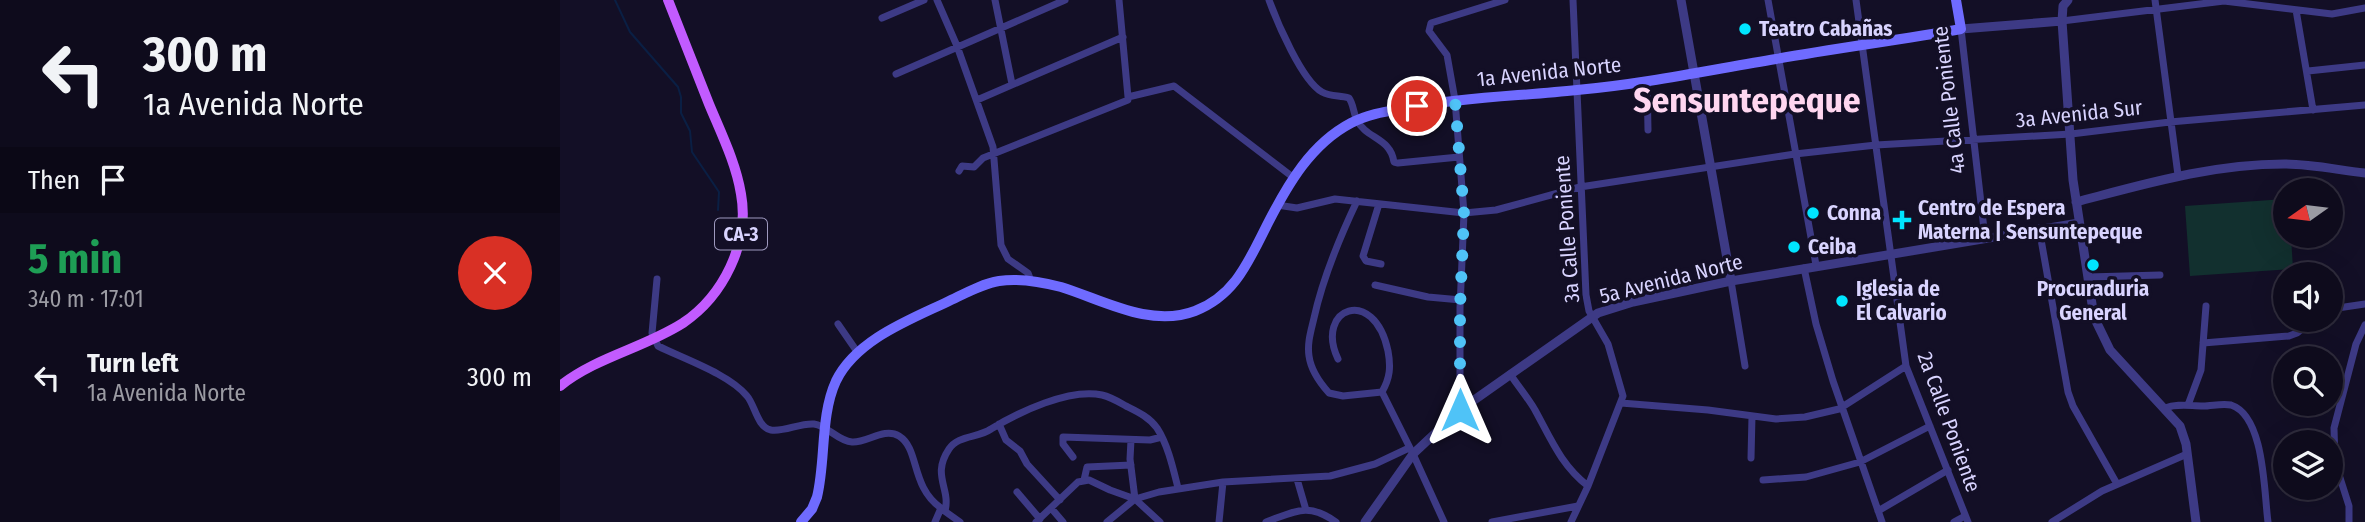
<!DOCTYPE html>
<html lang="en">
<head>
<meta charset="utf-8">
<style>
	:root { --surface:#0e0b1c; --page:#1c1929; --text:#f1f3f6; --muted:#9b9ba3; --line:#2e2b3b }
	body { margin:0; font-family:"Fira Sans Condensed",sans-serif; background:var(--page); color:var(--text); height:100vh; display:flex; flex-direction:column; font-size:26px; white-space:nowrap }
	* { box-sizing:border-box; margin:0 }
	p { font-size:23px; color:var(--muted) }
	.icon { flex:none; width:38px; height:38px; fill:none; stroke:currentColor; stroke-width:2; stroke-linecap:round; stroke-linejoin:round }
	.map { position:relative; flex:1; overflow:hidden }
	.side { display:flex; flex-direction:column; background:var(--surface); width:560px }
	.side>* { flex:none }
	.hud { background:#0e0b1c; color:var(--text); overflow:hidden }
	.needle { width:46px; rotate:256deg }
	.fabs { position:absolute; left:1713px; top:178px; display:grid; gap:14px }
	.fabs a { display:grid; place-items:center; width:70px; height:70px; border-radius:50%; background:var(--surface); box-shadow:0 7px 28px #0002,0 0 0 2px var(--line); font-size:35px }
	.pin { position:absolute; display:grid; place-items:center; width:60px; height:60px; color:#fff; margin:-30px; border:4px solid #fff; border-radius:50%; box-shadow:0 2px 7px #0007 }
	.me { position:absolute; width:77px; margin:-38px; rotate:0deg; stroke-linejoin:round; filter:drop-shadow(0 0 5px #0008) }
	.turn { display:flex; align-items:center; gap:24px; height:147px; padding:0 28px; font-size:32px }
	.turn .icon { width:91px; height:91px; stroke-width:2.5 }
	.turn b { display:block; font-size:49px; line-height:60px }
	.then { display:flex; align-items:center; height:66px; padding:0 28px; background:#0003; gap:14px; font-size:26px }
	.round { display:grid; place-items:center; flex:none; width:74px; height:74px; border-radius:37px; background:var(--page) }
	.head { display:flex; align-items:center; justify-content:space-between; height:119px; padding:0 28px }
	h1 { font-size:42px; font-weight:700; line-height:52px; color:#1e9e55 }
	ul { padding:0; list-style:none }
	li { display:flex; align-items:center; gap:21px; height:91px; padding:0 28px }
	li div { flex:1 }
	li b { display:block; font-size:26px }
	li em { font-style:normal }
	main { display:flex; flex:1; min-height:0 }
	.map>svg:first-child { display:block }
	.green { fill:#12302f }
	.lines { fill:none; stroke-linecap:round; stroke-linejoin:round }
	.stream { stroke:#0a1f44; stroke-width:2 }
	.minor { stroke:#3d3a85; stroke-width:7 }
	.tertiary { stroke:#3d3a85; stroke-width:9 }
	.secondary { stroke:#6f6bff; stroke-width:10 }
	.primary { stroke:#c25bff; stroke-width:10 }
	.route { stroke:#4fc3f7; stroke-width:12; stroke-dasharray:0 21.6 }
	.poi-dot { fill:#00e5ff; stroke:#130f26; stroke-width:2.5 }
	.labels { text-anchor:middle; stroke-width:7; stroke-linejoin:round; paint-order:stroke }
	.shield { fill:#130f26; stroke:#9e99be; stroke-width:2 }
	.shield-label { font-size:19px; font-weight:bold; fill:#d9d4ff }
	.poi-label { font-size:21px; font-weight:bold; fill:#d9d4ff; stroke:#130f26; text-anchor:start }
	.street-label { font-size:21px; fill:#d9d4ff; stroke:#130f26 }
	.town-label { font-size:35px; font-weight:bold; fill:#ffd6f0; stroke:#130f26 }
</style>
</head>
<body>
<main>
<section class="side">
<div class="hud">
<div class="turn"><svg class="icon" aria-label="left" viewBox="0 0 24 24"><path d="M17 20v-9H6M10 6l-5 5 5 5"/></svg><div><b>300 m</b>1a Avenida Norte</div></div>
<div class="then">Then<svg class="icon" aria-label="arrive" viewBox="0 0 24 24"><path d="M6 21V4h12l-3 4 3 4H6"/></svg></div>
</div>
<div class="head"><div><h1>5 min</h1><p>340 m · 17:01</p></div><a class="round" style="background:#d93025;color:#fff"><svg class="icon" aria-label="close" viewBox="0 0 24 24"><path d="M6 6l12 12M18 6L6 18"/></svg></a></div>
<ul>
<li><svg class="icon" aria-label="left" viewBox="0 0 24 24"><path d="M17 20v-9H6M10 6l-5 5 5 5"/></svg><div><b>Turn left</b><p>1a Avenida Norte</p></div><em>300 m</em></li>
</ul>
</section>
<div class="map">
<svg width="1805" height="522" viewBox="0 0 1805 522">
	<rect width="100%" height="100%" fill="#130f26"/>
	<path class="green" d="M1725,199L1726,236H1731L1733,269L1630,276L1625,206Z"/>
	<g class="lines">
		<path class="stream" d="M55,0L70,32L118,87L121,97V113L130,131L132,152L159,192L158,210"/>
		<path class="minor" d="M377,0L397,46L433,147L441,245L448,259L468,273L471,281
			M435,0L452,84
			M559,0L568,97
			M709,0C717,22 742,81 762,92C771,97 780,95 789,98C794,105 793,113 797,120C806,139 830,137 834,162L838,163L899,157
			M1208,0L1256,265
			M1296,0L1346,366L1408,522
			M1595,0L1618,175
			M1736,10L1753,110
			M322,18L364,0
			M1502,21L1664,1L1772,14L1805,8
			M1401,29L1425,238
			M1748,71L1805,65
			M336,74L505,0
			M1087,81L1088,130
			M417,100L563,37
			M399,171L402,166L414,167L423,158L568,100V97L614,86L734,178
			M797,201C779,239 763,277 754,318C751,331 747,343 749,356C751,371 760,383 769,393L783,396L822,392L853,454L884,522
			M819,204L803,256L806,261L821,264
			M717,205L737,208L775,199L904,213L936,210L1020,187L1235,154L1316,145L1511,134L1610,122L1805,105
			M1479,228L1508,392L1513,406L1557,484
			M1244,268L1256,324L1273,381L1322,522
			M1528,277L1600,275
			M97,279L92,333L98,346C124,359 169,374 187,396C195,405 197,427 211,430C225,432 239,423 254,424C268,426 278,441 292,442C307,443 324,427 339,436C360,449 350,486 381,508L375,522
			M1171,281L1185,366
			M815,285L868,297L901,300
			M1771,309L1805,304
			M278,324L298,353
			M1643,343L1729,336L1737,333L1753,320
			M778,359C754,308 814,285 828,351C831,367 830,378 822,392
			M950,374C958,386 968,398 975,410C991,439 1001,465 1028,486
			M1061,403L1148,410L1216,419L1245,417L1279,409L1346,366
			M1628,405L1641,370L1646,306
			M1605,408C1617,403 1630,406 1643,406C1652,406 1662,403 1671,405C1705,416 1704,494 1708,522
			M900,410V308L904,213L895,100L887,55L869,31L871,23L945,0
			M439,424L446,440L460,451L467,464L500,500
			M571,440L570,459L575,499
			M513,457L503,444V437L590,440L602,437
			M1191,458L1192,416
			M737,479L746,510
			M524,480L527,467L571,465
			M1203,480L1246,477L1300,462L1370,426
			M457,492L480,519
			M491,508L503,522
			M383,510L400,522
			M385,511C391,488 371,476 389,449C398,435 418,438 431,429C459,412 509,388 542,395C551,397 559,402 566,406C578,412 589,417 597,428C608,445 613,468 618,488
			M1318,511L1388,470
			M476,522L518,482L529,480L550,490L575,499L600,522
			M547,522L575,499L599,492L663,482L770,476L815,464L849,448
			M659,522L663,482
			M706,522C736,511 748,502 776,522
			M932,522L1018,506
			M1011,522L1028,486L1063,396L1048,344L1029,311L1026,295L1013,0
			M1394,522L1405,516
			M1492,522L1542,491L1627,454
			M1789,522V506L1775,462L1774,428L1796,344L1805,325"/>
		<path class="tertiary" d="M1121,0L1171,281
			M1508,0L1503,6L1502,21L1513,180L1534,317L1550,350L1620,426L1626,444L1636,522
			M1401,29L1502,21
			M1516,202C1585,184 1652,164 1724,164C1751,164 1778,170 1805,173
			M805,522L853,454L900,410L1038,313L1073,302L1171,281L1519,223"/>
		<path class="secondary" d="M241,522L252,509L257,497C266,460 260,416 276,381C296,340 349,320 387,302C404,294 421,284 439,281C458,278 482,282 501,287C543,300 590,328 635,311C676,295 689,260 708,223C728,184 751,144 791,123C810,113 830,111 851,107C906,97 961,96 1017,90C1084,84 1150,70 1216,59C1277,48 1340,40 1401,29L1396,0"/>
		<path class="primary" d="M0,386C36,357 84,348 123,323C163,296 190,243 181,194C176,163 161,133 149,104C135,69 122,35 108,0"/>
	</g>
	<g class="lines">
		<path class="route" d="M857,106L895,100L904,214L900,308V410"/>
	</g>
	<g class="poi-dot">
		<circle cx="1185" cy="29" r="7"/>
		<circle cx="1253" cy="213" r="7"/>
		<path d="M1338.5 209.5h7v7h7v7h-7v7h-7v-7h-7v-7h7z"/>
		<circle cx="1234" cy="247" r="7"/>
		<circle cx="1533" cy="265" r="7"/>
		<circle cx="1282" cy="301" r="7"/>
	</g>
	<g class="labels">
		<rect class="shield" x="155" y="218.5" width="52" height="31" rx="5"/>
		<g class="shield-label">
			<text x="181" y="241">CA-3</text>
		</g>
		<g class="poi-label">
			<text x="1199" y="36">Teatro Cabañas</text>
			<text x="1358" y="215">Centro de Espera<tspan x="1358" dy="24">Materna | Sensuntepeque</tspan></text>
			<text x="1267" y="220">Conna</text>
			<text x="1248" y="254">Ceiba</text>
			<text x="1296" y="296">Iglesia de<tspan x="1296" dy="24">El Calvario</tspan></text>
			<text x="1533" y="296" text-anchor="middle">Procuraduria<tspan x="1533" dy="24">General</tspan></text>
		</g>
		<g class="street-label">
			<text transform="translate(989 72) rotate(-6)" y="7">1a Avenida Norte</text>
			<text transform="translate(1389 100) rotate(-97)" y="7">4a Calle Poniente</text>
			<text transform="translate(1519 114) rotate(-6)" y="7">3a Avenida Sur</text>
			<text transform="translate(1007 229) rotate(-94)" y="7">3a Calle Poniente</text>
			<text transform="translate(1111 279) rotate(-14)" y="7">5a Avenida Norte</text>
			<text transform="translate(1389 422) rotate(70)" y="7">2a Calle Poniente</text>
		</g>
		<g class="town-label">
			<text x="1187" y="112">Sensuntepeque</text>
		</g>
	</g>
</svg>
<div class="fabs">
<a><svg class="needle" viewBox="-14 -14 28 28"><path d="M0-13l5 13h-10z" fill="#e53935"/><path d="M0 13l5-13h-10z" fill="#9b9ba3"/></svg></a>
<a><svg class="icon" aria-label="sound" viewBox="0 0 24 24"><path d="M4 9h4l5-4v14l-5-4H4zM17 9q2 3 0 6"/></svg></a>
<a><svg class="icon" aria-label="search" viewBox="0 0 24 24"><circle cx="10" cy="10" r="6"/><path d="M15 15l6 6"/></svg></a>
<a><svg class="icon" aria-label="layers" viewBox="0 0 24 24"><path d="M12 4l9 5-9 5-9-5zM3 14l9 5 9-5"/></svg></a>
</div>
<div class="pin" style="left:857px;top:106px;background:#d93025"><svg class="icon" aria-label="arrive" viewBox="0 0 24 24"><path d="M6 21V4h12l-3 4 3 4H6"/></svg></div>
<svg class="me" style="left:900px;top:410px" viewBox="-20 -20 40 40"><path d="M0-17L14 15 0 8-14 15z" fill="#4fc3f7" stroke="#fff" stroke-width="4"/></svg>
</div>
</main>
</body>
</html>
